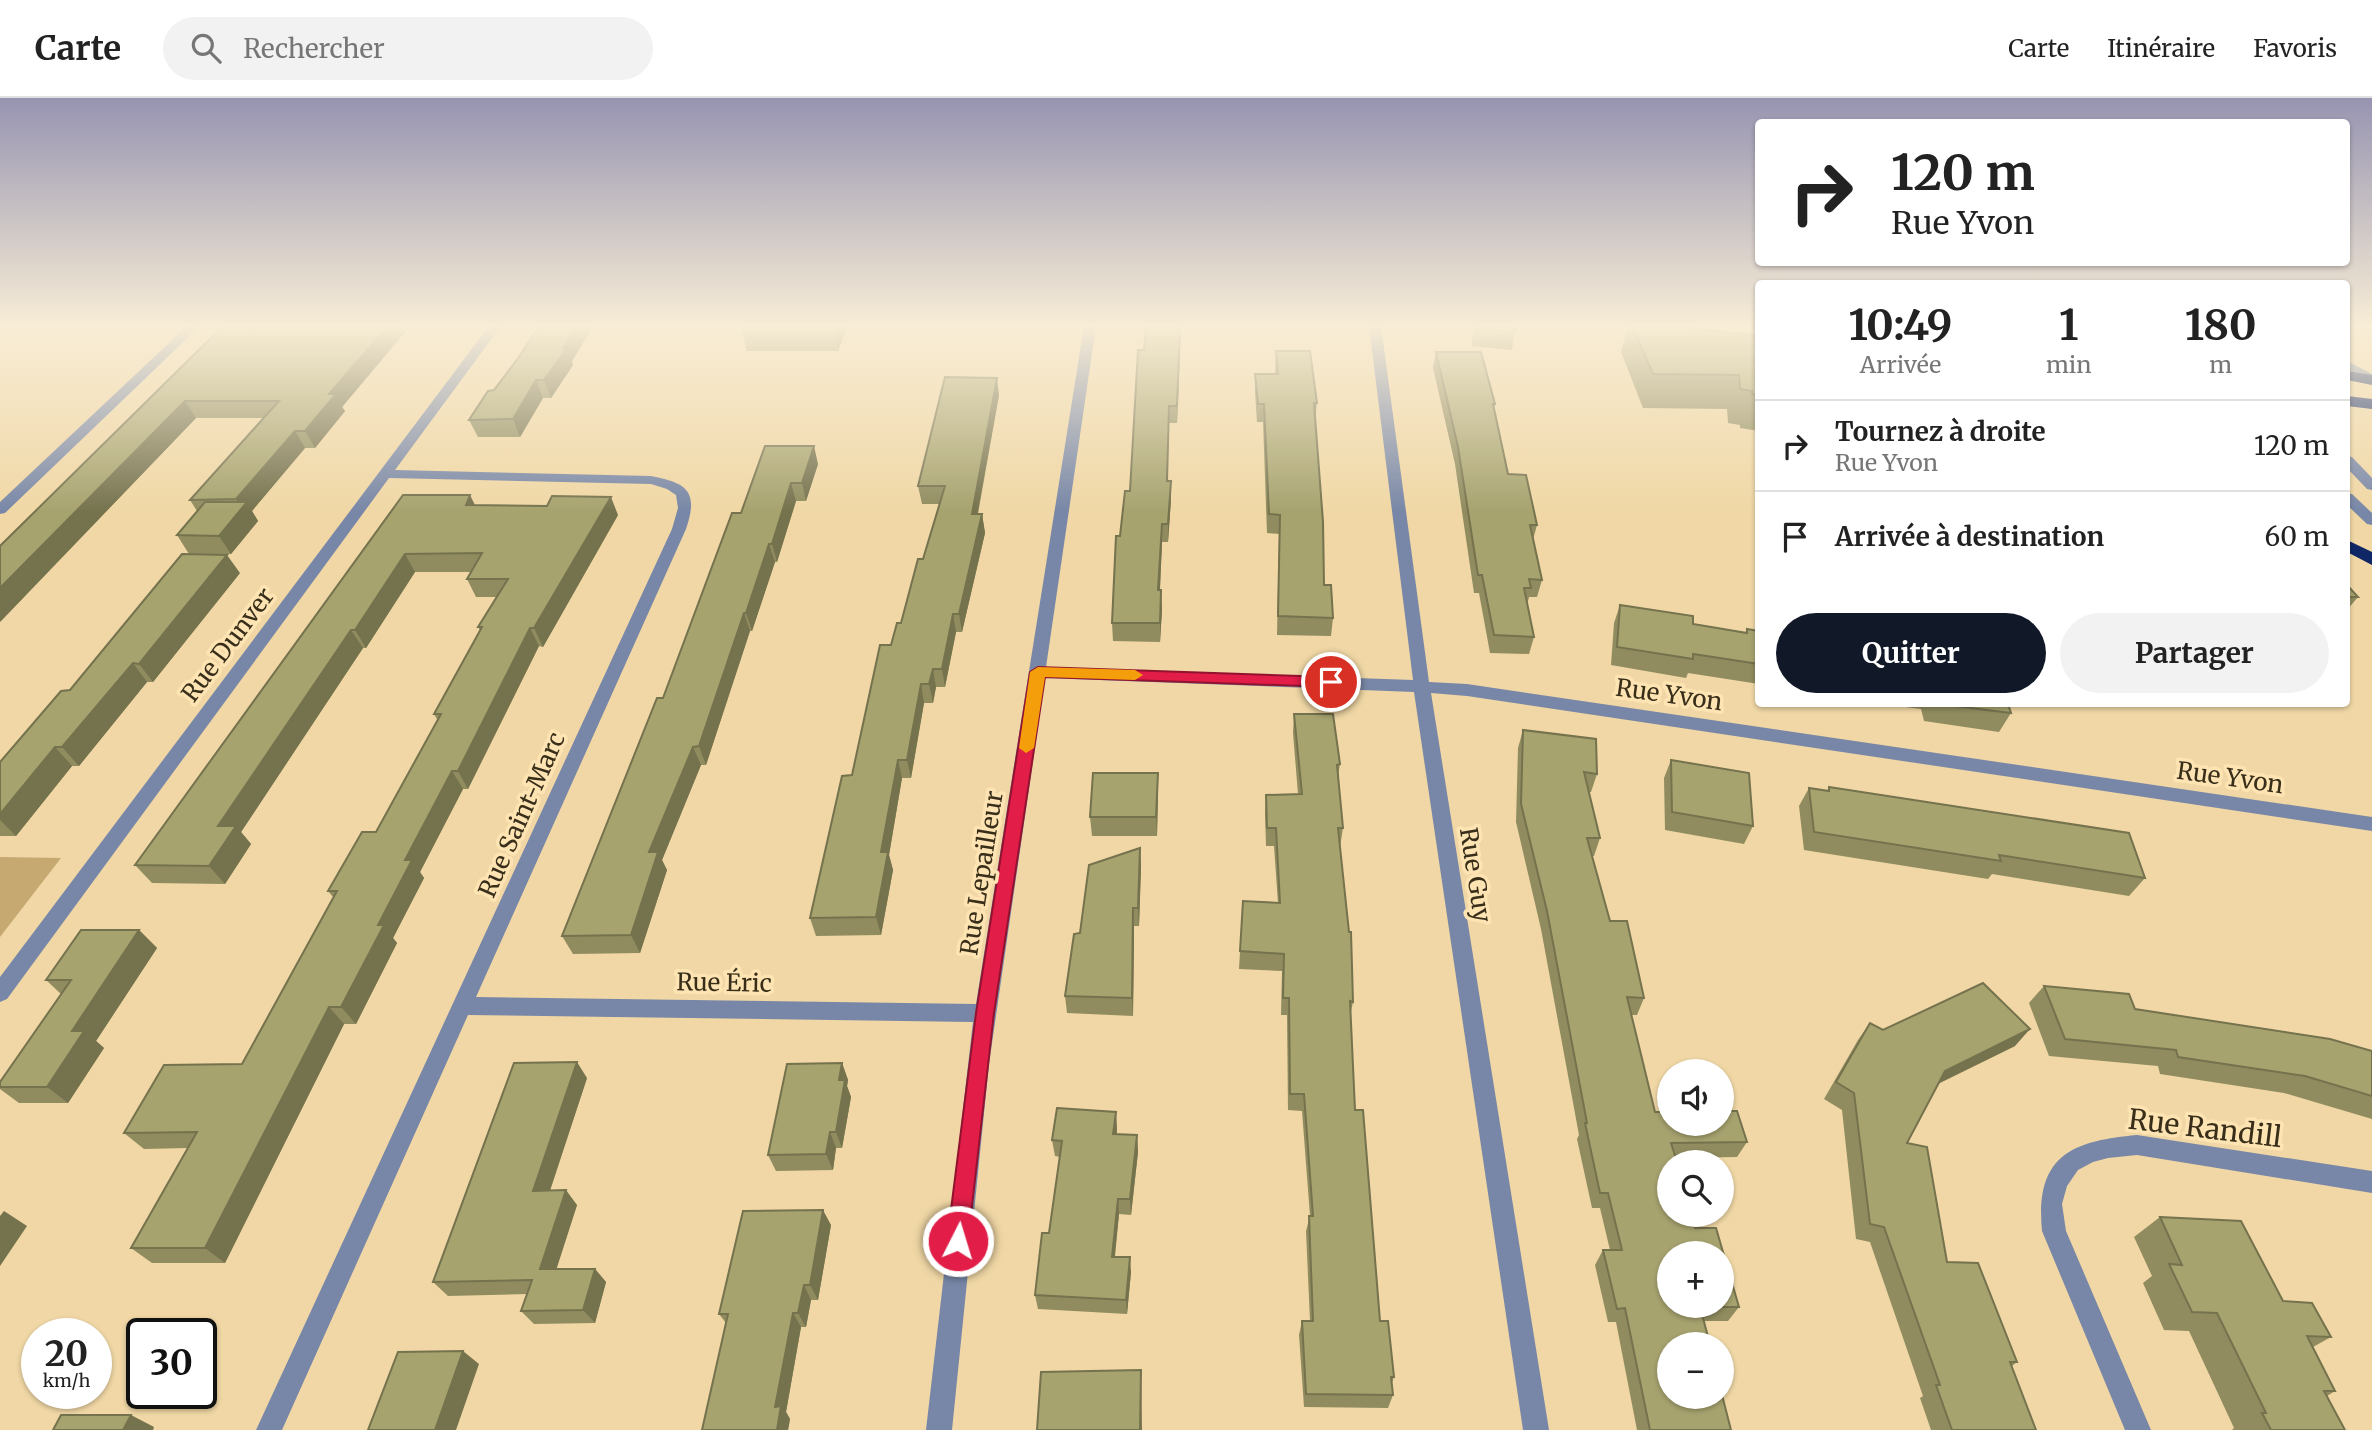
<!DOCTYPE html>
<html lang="fr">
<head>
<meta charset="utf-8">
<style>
	:root { --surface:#fff; --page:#f2f2f2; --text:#222; --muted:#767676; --line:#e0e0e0; --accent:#111827 }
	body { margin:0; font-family:Merriweather,serif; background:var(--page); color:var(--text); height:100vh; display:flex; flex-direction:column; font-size:26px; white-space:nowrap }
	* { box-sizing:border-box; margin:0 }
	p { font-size:23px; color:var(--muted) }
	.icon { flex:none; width:38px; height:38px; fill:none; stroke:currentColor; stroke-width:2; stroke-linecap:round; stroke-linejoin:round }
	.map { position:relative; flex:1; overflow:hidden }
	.sheet { position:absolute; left:1755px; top:182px; width:595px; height:427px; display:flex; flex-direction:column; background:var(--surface); border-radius:7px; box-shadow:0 2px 5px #0004 }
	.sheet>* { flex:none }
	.banner { position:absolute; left:1755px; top:21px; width:595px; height:147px; border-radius:7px; box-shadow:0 2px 5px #0004; background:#fff; color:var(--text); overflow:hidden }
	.controls { position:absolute; left:1657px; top:961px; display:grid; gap:14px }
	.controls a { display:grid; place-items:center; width:77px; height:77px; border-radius:50%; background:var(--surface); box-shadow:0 2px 5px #0004; font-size:35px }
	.speed { position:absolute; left:21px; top:1220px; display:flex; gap:14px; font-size:35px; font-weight:700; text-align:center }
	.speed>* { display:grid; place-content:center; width:91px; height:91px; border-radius:50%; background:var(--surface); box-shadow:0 2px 5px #0004; line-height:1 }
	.speed small { font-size:18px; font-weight:400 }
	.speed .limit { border:4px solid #111; border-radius:10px; background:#fff; color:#111 }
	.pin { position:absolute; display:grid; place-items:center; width:60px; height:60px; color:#fff; margin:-30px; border:4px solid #fff; border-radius:50%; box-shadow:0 2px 7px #0007 }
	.me { position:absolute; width:77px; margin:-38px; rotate:5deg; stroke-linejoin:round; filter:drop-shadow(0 0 5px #0008) }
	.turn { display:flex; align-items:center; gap:24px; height:147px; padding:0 21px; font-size:32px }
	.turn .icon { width:91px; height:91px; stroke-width:2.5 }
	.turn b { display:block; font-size:49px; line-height:60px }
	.eta { display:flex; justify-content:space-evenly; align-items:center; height:119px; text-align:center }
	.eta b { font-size:42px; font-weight:700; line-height:49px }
	.action { display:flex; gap:14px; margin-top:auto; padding:14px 21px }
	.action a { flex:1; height:80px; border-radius:42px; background:var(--accent); color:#fff; font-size:28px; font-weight:700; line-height:80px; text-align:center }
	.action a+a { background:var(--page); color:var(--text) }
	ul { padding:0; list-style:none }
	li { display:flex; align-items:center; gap:21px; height:91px; padding:0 21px; border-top:2px solid var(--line) }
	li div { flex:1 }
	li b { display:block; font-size:26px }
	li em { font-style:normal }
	header { display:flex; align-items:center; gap:42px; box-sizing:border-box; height:98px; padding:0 35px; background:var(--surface); border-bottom:2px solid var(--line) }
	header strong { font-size:33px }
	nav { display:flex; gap:38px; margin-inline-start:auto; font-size:24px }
	.search { width:490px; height:63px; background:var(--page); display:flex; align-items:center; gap:18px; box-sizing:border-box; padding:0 24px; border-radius:38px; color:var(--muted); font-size:26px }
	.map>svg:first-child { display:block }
	.green { fill:#c5a971 }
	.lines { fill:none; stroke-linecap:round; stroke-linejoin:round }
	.minor { fill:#7887a7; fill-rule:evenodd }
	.highway { fill:#102766; fill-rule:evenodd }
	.wall { fill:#908c5f }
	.shaded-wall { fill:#75724e }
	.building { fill:#a7a36f; stroke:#75724e; stroke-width:2; fill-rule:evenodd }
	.route { fill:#e11d48; stroke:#92132f; stroke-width:2 }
	.slow { fill:#f59e0b }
	.labels { text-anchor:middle; stroke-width:7; stroke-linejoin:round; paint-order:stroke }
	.street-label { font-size:24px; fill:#382e1a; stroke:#fde4b2 }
	.near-street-label { font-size:28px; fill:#382e1a; stroke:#fde4b2 }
</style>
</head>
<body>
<header>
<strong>Carte</strong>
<div class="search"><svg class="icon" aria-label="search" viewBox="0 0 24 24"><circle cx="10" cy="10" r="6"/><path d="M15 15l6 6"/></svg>Rechercher</div>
<nav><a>Carte</a><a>Itinéraire</a><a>Favoris</a></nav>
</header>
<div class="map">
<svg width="2372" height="1332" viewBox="0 0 2372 1332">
	<rect width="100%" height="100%" fill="#f0d7a5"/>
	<path class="green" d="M0,759L61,760L0,839Z"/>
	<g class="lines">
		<path class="minor" d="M187,228H200L5,415L0,416V404Z
			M489,228H501L395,372L651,378C687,385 699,393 686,431L476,899L976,906L1084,228H1096L1046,569L1413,582L1369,228H1381L1429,584L1467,586L2372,719V733L1467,598L1431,595L1549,1332H1523L1414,594L1045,580L989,966L952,1332H926L973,924L468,917L282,1332H256L672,431L678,410L676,397L667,391L651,386L389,380L7,901L0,904V879Z
			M2347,263L2372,276V285L2347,272Z
			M2347,358L2352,359L2372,380V392L2367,391L2347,370Z
			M2347,395L2352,396L2372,415V427L2367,426L2347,407Z
			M2137,1037L2372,1073V1095L2137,1057L2108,1060L2093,1064L2078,1072L2067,1088L2062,1106L2066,1133L2151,1332H2125L2042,1133C2035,1058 2071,1043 2137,1037Z"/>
		<path class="highway" d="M2347,273L2372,277V287L2347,282Z
			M2347,298L2372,301V311L2347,308Z
			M2347,442L2372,454V467L2347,454Z"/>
	</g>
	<path class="wall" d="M223,228L405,234L342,309L345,313L315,350H305L252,413L258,423L231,456H189L177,437L197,413L190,402L263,320H196L0,524Z
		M539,228H593L572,263L573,267L551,300H543L520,339H478L469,322L494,292L519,259Z
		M740,228H847L838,253H747Z
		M1181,228L1177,325H1169L1167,383L1171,401L1168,444H1162L1160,492L1162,511L1160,544L1113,543L1112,525L1120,438L1130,393L1144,252Z
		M1473,228H1515L1512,252L1472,248Z
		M1628,228H1686V229L1759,238V333L1740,330V327L1728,325L1727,311L1643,310L1621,254Z
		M1276,253L1317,305L1315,323L1324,487L1333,520L1331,538L1277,537L1279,436L1267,435L1263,324H1257L1255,294V276H1275Z
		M1436,254L1495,306L1494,312L1508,376L1537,427L1533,442L1542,482L1537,499H1529L1527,507L1534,539L1529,556L1490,555L1479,495H1474L1455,366L1433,270Z
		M999,297L978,416H982L985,435L962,534H956L945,589H936L933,605H924L911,680H902L889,757L893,772L881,837L816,838L810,820L852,677L891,547L901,525L923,461L940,406H922L918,388Z
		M818,366L806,403H796L777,464H775L752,533H750L706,667H701L662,762L667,772L640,855L573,856L562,838L741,415Z
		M403,397L475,407L618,417L543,549L539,548L468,691H463L420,774L424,780L393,840L397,845L356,926H344L225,1165H152L131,1150L188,1050L144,1051L124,1035L242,966L333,799L328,793L376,734L438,623L434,616L480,532L478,529L496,499H476L467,481L472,474H415L366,550H363L241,734L251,746L225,786L152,785L135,767Z
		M240,475L153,584H147L79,668H72L16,738H0V664L70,592Z
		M2347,487L2358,499L2347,512Z
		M1620,507L1693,526L1745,535L1747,531L1759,533V586L1688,575L1686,580L1611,567L1614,525Z
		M1883,606H2008L2011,615L1999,634L1924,623L1921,611Z
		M1294,616L1340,666L1338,678L1343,730L1340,749L1353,904L1350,918L1355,1012L1380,1223L1394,1279L1392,1285L1393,1297L1388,1310L1304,1309L1299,1237L1302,1223H1310L1306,1133L1310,1118L1302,1013L1288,1012L1287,917H1281L1282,873L1239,871L1243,803L1278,805L1274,748H1266L1265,715L1266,697L1298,696L1293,635Z
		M1523,632L1597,676L1591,694H1589L1600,740L1594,758H1592L1610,823L1644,900L1637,917H1631L1655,1014L1747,1044L1737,1059L1676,1060L1695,1130L1739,1209L1728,1223H1704L1731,1332H1637L1616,1224H1608L1595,1167L1603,1152H1610L1600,1110H1592L1577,1041L1579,1037L1541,831L1516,724L1518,650Z
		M1671,662L1753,728L1744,746L1665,732L1664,680Z
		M1829,689L2145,780L2129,798L1992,776L1988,781L1804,752L1799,708L1809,690L1827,693Z
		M1158,693L1157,738H1092L1090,719Z
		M1140,750L1141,769L1139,828H1134L1133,918L1067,915L1065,898L1080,835Z
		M139,832L157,850L96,943L104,950L68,1005H19L0,991V984L61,896L46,882Z
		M2044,888L2135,911L2372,953V1021L2284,995L2160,976L2158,968L2049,958L2029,905Z
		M1870,925L1883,932L2015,948L1938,986L1907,1045L1947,1164L2017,1264L2012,1268L2036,1332H1931L1920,1300L1923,1298L1870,1144L1856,1141L1842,1012L1824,1001L1858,942Z
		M842,965L848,982L847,988L851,999L842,1050H836L833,1072L776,1073L768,1057Z
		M587,980L550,1093L577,1107L556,1171H595L606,1184L595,1225L534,1226L521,1213L527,1196L448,1198L433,1184Z
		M1116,1014L1117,1036L1137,1037L1138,1054L1131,1117L1119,1116L1115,1159L1131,1174L1127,1216L1038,1211L1035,1197L1049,1135L1060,1059L1055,1058L1052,1042Z
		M2160,1119L2283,1203L2331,1239L2313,1249L2335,1293L2327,1298L2345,1332H2232L2234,1330L2189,1233L2164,1232L2143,1185L2152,1178L2134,1139Z
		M831,1127L818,1202H811L806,1229H801L786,1314L790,1321L788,1332H702L726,1225L719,1216Z"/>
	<path class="shaded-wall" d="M388,228H402L405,234L342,309L345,313L315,350L305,333L329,296Z
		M577,228H593L572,263L573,267L551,300L544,282Z
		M833,228H847L838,253Z
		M1180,228H1181L1177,325V308Z
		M997,280L999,297L974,434L972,416Z
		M536,282L543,300L520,339L513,321Z
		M185,303L196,320L0,524V490Z
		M295,333L305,350L252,413L258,423L231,456L219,438L242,410L236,401Z
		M814,348L818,366L806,403L802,385Z
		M1171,383V401L1168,444V426Z
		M791,385L796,403L777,464L772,446Z
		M470,397L479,415L466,407Z
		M611,399L618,417L543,549L534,530Z
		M982,416L985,435L962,534L959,516Z
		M1162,426V444L1159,511L1158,492Z
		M769,446L775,464L752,533L746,515Z
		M405,456L415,474L366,550L355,532Z
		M227,457L240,475L153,584L139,566Z
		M1161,492L1162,511L1160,544V525Z
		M744,515L750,533L706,667L699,648Z
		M953,516L956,534L945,589L942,571Z
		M530,530L539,548L468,691L458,673Z
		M351,532L363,550L241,734L251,746L225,786L209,768L218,728Z
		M133,565L147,584L79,668L62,649Z
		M933,571L936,589L933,605L929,586Z
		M921,586L924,605L911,680L907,662Z
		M55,649L72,668L16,738L0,722V716Z
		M693,649L701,667L662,762L667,772L640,855L631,837L649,754Z
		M898,662L902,680L889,757L893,772L881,837L876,819L881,754Z
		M452,673L463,691L420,774L424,780L393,840L397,845L356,926L341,909L378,827L405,762Z
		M1158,675V693L1157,738L1156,719Z
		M1140,750L1141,769L1139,828L1138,810Z
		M1133,810L1134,828L1133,918L1132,900Z
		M139,832L157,850L96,943L104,950L68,1005L47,989L72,933Z
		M329,909L344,926L225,1165L205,1150Z
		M2030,931L2015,948L1931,989L1945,973Z
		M577,964L587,980L545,1107L533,1093Z
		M842,965L848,982L847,988L851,999L842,1050L836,1034L839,982Z
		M1116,1014L1117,1031L1115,1052L1113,1036Z
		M830,1034L836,1050L833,1072L826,1056Z
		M1137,1037L1138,1054L1131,1117L1130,1101Z
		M566,1092L577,1107L552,1185L540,1171Z
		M1118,1101L1119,1116L1113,1173L1112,1159Z
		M823,1112L831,1127L818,1202L810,1187Z
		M4,1113L27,1128L0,1168V1118Z
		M1130,1159L1131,1174L1127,1216L1126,1202Z
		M595,1171L606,1184L595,1225L583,1212Z
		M804,1187L811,1202L806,1229L798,1215Z
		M793,1215L801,1229L786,1314L790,1321L788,1332H777L775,1309Z
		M463,1253L479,1266L456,1332H435Z
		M1141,1272L1142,1332H1140Z
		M131,1317L154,1329L153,1332H123Z"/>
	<path class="building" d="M223,228H388L329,296H336L305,333H295L236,401L190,402L279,303H185L0,490V448Z
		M539,228H577L563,250H567L544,282H536L513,321L469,322L488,293L494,292L519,259Z
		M1146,228H1180L1177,308H1169L1167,383H1171L1168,426H1162L1158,492H1161L1160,525H1112L1116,438H1120L1125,393H1130L1138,252H1144Z
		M1475,228H1515V234L1475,231Z
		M1632,228H1686V229L1759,238V297L1752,296V293L1740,291L1739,277L1653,276Z
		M1276,253H1310L1317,305H1314L1323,424L1324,487H1331L1333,520L1278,518L1280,417L1269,416L1264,306H1258L1255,276H1278Z
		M1436,254H1481L1495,306H1493L1508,376L1526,377L1537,427H1530L1542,482L1529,481L1531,490H1524L1534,539L1494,537L1482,477H1478L1458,349Z
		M945,279L997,280L972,416H982L959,516H953L942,571H933L929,586H921L907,662H898L881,754H888L876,819L810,820L842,678L852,677L880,547H891L897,525H901L918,461H923L945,388H918Z
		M765,348H814L802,385H791L772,446H769L746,515H744L699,648L693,649L649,754H658L631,837L562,838L657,600H663L732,415H741Z
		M403,397H470L466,407L547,408L552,398L611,399L534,530H530L458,673H452L405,762H412L378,827H384L341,909H329L205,1150H131L197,1034L124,1035L164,967L242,966L337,793H328L362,734H376L441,616H434L482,529H478L508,481H467L482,455L405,456L355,532H351L218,728H236L209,768L135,767Z
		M205,404H247L219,438L177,437Z
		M182,456L227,457L139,566L133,565L62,649H55L0,716V664L61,593L70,592Z
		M2347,487L2358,499H2347Z
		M1620,507L1693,518V526L1747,535V531L1759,533V566L1693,556V561L1617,549Z
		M1939,606H2008L2011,615Z
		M1294,616H1333L1340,666L1337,667L1343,730H1338L1349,834H1351L1353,904L1350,903L1355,1012H1363L1380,1223H1388L1394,1279H1391L1393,1297L1306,1296L1302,1223H1313L1309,1118H1313L1304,996H1290L1289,900H1283L1284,856L1240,853L1243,803L1280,805L1276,730H1267L1266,697L1302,696Z
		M1523,632L1596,641L1597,676L1584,674L1600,740H1587L1610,823H1627L1644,900L1627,899L1655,1014H1670V1026H1722V1013H1737L1747,1044L1671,1045L1677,1064H1670V1116H1691L1695,1130H1716L1739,1209H1700L1710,1246H1670V1298H1722V1297L1731,1332H1650L1625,1210L1617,1211L1603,1152H1622L1608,1095H1600L1585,1025H1587L1547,813L1521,706ZM1670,1155H1722V1208H1670Z
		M1671,662L1749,675L1753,728L1672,714Z
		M1093,675H1158L1156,719H1090Z
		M1829,689L2129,735L2145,780L1999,757L2001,763L1814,734L1809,690L1829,693Z
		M1140,750L1138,810H1133L1132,900L1065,898L1074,836L1080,835L1089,767Z
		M81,832H139L72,933H84L47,989H0V984L71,882H46Z
		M1983,885L2030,931L1945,973L1907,1045L1927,1049L1947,1164L1978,1165L2017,1264H2010L2036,1332H1952L1936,1287H1940L1884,1129L1870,1126L1854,995L1836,984L1870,925L1883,932Z
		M2044,888L2129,896L2135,911L2330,941L2372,953V998L2305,978L2178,959L2176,952L2065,941Z
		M577,964L533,1093L566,1092L540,1171H595L583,1212L521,1213L532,1182L433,1184L514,965Z
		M842,965L839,982H845L836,1034H830L826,1056L768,1057L787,966Z
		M1057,1010L1116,1014L1113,1036L1137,1037L1130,1101H1118L1112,1159H1130L1126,1202L1035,1197L1042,1135H1049L1062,1043L1052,1042Z
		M823,1112L810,1187H804L798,1215H793L775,1309L781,1308L777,1332H702L728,1216H719L743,1113Z
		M2160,1119L2241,1123L2283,1203L2312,1205L2331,1239L2307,1238L2335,1293H2324L2345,1332H2271L2262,1315H2266L2217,1215L2192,1214L2169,1166L2182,1167Z
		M463,1253L435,1332H368L398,1254Z
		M1141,1272L1140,1332H1037L1041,1274Z
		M61,1317H131L123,1332H53Z"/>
	<linearGradient id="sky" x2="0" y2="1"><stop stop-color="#9794b1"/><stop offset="0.55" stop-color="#f8edd6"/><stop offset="1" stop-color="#f8edd6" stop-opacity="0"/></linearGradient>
	<rect width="2372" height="414" fill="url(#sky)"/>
	<path class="route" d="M1038,569L1331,579L1339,584L1331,589L1045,579L994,915L968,1143L965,1150L958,1154L950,1150L947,1143L976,915L1030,574Z"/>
	<path class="slow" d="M1038,569L1135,572L1143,577L1135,582L1045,579L1034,650L1026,655L1019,650L1030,574Z"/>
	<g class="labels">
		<g class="street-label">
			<text transform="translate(228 547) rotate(-53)" y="8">Rue Dunver</text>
			<text transform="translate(1669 597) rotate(8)" y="8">Rue Yvon</text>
			<text transform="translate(2230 680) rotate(8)" y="8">Rue Yvon</text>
			<text transform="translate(522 717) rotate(-66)" y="8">Rue Saint-Marc</text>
			<text transform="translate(982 775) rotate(-81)" y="8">Rue Lepailleur</text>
			<text transform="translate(1475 777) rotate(81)" y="8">Rue Guy</text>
			<text transform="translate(724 885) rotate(1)" y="8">Rue Éric</text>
		</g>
		<g class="near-street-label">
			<text transform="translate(2205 1030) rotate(7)" y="10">Rue Randill</text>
		</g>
	</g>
</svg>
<div class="controls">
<a><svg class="icon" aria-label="sound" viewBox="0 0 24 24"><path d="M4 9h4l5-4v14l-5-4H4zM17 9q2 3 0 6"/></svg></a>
<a><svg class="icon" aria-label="search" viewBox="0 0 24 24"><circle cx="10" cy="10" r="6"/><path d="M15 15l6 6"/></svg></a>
<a>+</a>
<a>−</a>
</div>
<div class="speed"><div>20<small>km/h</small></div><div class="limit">30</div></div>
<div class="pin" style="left:1331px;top:584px;background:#d93025"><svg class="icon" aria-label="arrive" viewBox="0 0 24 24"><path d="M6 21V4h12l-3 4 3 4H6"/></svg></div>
<svg class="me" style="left:958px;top:1143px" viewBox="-20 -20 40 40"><circle r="17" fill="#e11d48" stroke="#fff" stroke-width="3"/><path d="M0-11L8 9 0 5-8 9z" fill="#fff"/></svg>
<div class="banner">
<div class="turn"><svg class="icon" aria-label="right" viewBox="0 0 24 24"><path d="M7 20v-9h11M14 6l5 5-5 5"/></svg><div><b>120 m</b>Rue Yvon</div></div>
</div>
<section class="sheet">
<div class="eta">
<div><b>10:49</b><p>Arrivée</p></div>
<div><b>1</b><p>min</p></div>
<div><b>180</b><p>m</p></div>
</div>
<ul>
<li><svg class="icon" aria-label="right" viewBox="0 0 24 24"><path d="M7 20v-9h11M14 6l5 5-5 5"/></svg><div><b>Tournez à droite</b><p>Rue Yvon</p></div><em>120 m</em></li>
<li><svg class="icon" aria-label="arrive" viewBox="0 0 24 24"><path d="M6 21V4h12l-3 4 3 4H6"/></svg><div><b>Arrivée à destination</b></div><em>60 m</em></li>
</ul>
<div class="action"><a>Quitter</a><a>Partager</a></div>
</section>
</div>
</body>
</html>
